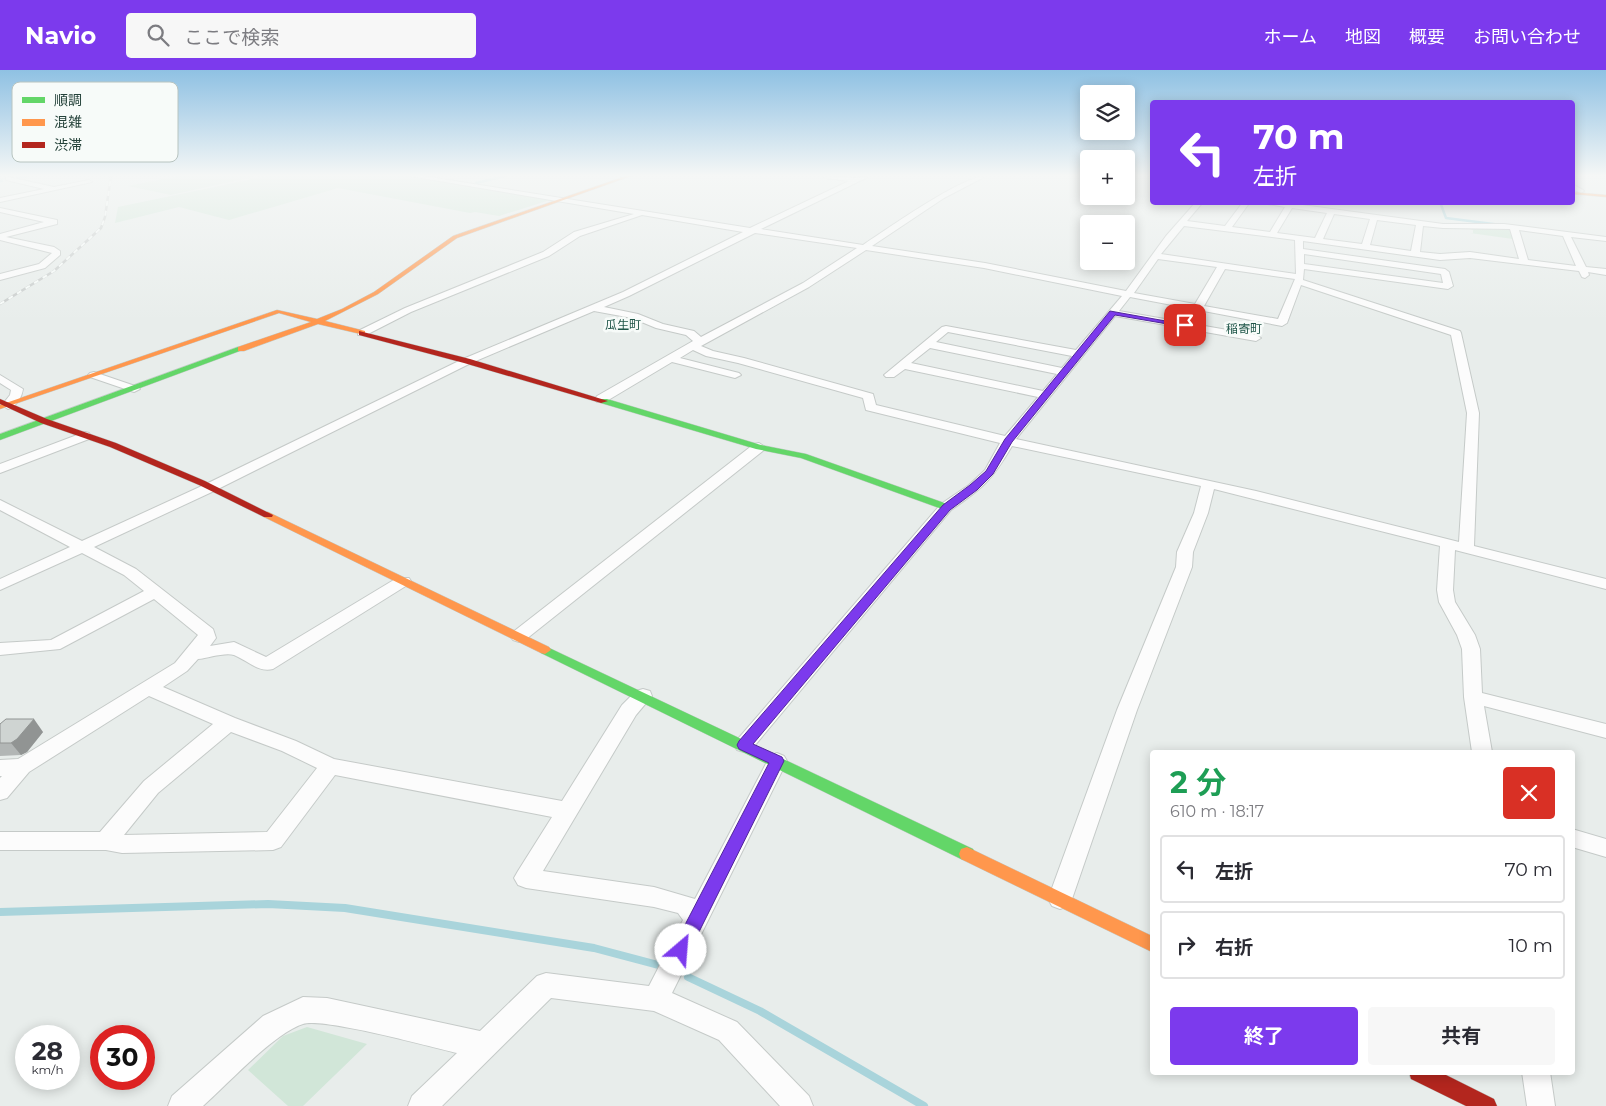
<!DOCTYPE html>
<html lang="ja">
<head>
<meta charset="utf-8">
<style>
	:root { --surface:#fff; --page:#f7f7f7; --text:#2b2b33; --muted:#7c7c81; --line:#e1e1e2; --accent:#7c3aed }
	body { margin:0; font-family:Montserrat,"Noto Sans JP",sans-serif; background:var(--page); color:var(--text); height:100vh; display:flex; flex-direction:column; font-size:19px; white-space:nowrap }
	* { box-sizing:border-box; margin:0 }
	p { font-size:16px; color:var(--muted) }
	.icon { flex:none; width:28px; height:28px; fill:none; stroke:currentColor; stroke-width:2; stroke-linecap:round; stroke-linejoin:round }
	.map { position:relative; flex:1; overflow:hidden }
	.drawer { position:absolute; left:1150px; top:680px; width:425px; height:325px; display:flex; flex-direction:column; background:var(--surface); border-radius:5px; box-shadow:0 2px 12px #0003 }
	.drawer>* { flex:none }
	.hud { position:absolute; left:1150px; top:30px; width:425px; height:105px; border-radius:5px; box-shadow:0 2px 12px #0003; background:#7c3aed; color:#fff; overflow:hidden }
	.controls { position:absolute; left:1080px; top:15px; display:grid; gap:10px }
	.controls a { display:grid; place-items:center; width:55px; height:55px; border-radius:5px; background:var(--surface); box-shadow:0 2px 12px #0003; font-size:25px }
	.speed { position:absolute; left:15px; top:955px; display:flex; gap:10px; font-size:25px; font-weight:700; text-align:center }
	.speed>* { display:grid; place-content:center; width:65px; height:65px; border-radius:50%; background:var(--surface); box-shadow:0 2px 12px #0003; line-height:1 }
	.speed small { font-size:12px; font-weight:400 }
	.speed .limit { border:8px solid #d22; background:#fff; color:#111 }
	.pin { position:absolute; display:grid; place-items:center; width:42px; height:42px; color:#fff; margin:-21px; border-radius:10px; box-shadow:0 2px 8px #0006 }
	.me { position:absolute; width:55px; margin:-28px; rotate:27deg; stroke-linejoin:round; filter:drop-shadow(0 0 4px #0008) }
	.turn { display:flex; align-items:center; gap:18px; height:105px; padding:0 20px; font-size:22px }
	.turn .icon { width:65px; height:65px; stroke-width:2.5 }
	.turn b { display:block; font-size:35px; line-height:42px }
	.round { display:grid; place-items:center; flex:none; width:52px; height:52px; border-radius:5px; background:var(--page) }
	.overview { display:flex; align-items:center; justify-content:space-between; height:85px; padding:0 20px }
	h1 { font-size:30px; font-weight:700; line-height:38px; color:#1e9e55 }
	.action { display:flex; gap:10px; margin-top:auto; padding:10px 20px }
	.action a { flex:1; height:58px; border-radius:5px; background:var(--accent); color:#fff; font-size:20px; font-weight:700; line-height:58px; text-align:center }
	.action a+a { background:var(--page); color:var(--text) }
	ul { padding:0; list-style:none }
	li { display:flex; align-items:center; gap:15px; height:68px; margin:0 10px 8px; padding:0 10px; border:2px solid var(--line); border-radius:5px }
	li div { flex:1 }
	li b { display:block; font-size:19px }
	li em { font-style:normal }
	header { display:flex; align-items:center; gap:30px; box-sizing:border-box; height:70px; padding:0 25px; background:var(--accent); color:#fff }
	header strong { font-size:24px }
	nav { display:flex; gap:28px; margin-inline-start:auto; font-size:18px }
	.search { width:350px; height:45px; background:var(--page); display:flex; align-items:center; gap:12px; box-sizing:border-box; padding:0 18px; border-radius:5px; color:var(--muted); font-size:19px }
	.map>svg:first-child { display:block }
	.green { fill:#d1e6d8 }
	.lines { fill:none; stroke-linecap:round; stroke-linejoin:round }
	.stream-far1 { stroke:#a9d4db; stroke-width:2.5 }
	.stream { stroke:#a9d4db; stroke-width:8 }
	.street-casing { stroke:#c5cac8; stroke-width:2 }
	.fast-casing { stroke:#c3cbc8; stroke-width:1 }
	.slow-casing { stroke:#c3cbc8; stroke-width:1 }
	.jam-casing { stroke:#c3cbc8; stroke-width:1 }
	.street { fill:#fcfcfc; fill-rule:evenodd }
	.fast { fill:#63d668; fill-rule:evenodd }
	.slow { fill:#ff974d; fill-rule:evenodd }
	.jam { fill:#b3261e; fill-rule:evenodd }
	.rail-casing { stroke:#c9cdcc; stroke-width:2.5 }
	.rail { stroke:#f7fbf9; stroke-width:2; stroke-dasharray:5; stroke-linecap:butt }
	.wall { fill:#b2b6b5 }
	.shaded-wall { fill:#919493 }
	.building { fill:#cfd4d2; stroke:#919493 }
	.route { fill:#7c3aed; stroke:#51269a }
	.labels { text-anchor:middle; stroke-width:5; stroke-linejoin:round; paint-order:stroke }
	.far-quarter-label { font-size:12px; fill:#1f5548; stroke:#f7fbf9 }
	.key { fill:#f7fbf9; stroke:#b8c4c0; stroke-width:1 }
	.key-label { font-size:14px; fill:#24423a }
</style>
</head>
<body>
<header>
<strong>Navio</strong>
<div class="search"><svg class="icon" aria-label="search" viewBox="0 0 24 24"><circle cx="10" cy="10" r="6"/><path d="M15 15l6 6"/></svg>ここで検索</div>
<nav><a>ホーム</a><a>地図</a><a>概要</a><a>お問い合わせ</a></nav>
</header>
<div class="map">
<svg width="1606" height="1036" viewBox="0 0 1606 1036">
	<rect width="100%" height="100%" fill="#e8edeb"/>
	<path class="green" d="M178,106H257L171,125L128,116Z
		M267,106H410L550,130L499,146L475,142L470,143L338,118L229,150L179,137L115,153L118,137Z
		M1505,158L1511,159L1513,169L1470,163H1473V160H1470L1474,159Z
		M307,957L367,974L303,1036H288L248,1000L283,966Z"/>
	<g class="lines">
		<path class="stream-far1" d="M17,108L29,106
			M0,111H2
			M476,113L505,106
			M1440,132L1446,148L1501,155"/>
		<path class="stream" d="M0,842L268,834L345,838L594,878L662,896
			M688,907L760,941L924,1036"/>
		<g class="street-casing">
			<path id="street" d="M410,106H423L750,158L849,111L826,108L823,106L856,108L870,106L761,159L863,175C887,159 962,106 986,106L944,128L872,176L985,193L1126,221L1166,166L1196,132H1203L1187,151L1225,156L1243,132H1250L1232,157L1270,162L1285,137L1257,132H1280L1443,154H1504L1606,167V171L1571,167L1586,197L1606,199V205L1588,202L1589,205L1585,208L1582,207L1579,201L1470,188L1440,190L1303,171V179L1445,199L1449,202L1453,216L1448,219L1304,199L1303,210L1460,261L1461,263L1479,343L1474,476L1606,509V519L1455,480L1453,520L1455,532L1475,565L1480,579L1482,623L1606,654V668L1484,636L1492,682H1472L1464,627L1462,579L1457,565L1439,532L1437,520L1440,476L1214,419L1208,443L1193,482L1192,497L1137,640L1072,829L1068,836L1060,839L1052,836L1048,829L1117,640L1176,497L1177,482L1194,443L1201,416L1012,376C992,410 983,418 951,440L751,680L744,682L737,680L734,675L737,670L941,434L969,415L985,400L1000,373L866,340L863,328L738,293L706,286L693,280L680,288L739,303L741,305L735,308L672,292L605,332H597L595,329L597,326L693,271L686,265L656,258L632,248L594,241L471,293L214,421L94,477L136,499L213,559L216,568L210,576L234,572L266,587L397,508H409L411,511L409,514L273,599C258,603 247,590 234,585C225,582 208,588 198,589L187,601L163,617L235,648L296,671L334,689L562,731L622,635L636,621L643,619L650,621L652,626L636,645L543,801L654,817L695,829L770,686L777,683L784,686L787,691L672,923L737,952L809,1026L813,1036H780L719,970L654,941L551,928L442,1036H408L412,1026L457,983C431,977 322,947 303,954C274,963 228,1014 203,1036H168L172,1026L263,946L303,927L327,928L480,961L537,906L546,903L649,916L683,850L678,843L654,837L526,818L518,815L514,808L518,801L552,747L335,705L281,777L273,780L122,783L106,780H0V762H100L144,711L213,654L149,626L29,702L7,728L0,730V708L2,706H0V690L18,689L175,593L198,565L154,529L60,579L0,585V573L51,570L144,521L124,505L82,483L0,520V509L70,477L0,440V430L82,471L204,415L463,289L623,222L743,162L642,145L580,166L549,186L411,242L366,265H358V261L405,238L543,182L574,162L634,144ZM1292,138L1327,143L1315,168L1277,163ZM1334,144L1370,149L1362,174L1323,169ZM1377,150L1416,155L1411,181L1370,175ZM1184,156L1295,170L1296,204L1161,184ZM1423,156L1443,158L1510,159L1519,189L1470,182L1440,184L1420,182ZM1519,160L1563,166L1576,196L1528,190ZM755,163L857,178L803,213L701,267L694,261L663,254L638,244L604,237L629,226ZM866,180L984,198L1122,226L1076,280L946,256L942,257L884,305L886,307H894L905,299L1038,327L1005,366L876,335L873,324L744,288L713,281L701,276L809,217ZM1304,184L1441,204L1443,213L1304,194ZM1158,189L1217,197L1195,234L1134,223ZM1225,199L1295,209L1278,249L1204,236ZM1301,215L1451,265L1467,343L1459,472L1256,421L1016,369L1115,246L1256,271L1261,268L1256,265L1119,241L1130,227L1282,256L1287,253ZM948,262L1072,286L1062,298L936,272ZM930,278L1057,304L1043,321L911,293ZM231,662L282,681L317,698L267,762L124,765L158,723Z
				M8,107L54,117L89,110L92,112L0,132V128L44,119L6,110V108Z
				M1572,114L1583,120L1584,121L1581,123L1572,119Z
				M0,138L57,150V154L6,167L54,177L60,181V185L45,198L0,210V204L39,194L52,183L0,170V164L44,152L0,142Z
				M94,302L138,317L140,319L134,322L90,307L88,305L90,303Z
				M0,305L23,319C22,327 16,337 8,339L2,335L10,325L11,320L0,313Z
				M85,362L89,363L91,366L89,369L0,403V394Z
				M759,373L765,377L764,380L525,570L519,572L513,570L510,566L513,562L754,374Z
				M1572,759L1606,769V787L1572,777Z
				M1522,1002H1550L1555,1036H1527Z"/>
		</g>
		<g class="fast-casing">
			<path id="fast" d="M238,277L245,279L0,370V364Z
				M601,329H607L761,375L806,384L950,435L951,437L950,439H942L801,388L756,379L601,333Z
				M545,576L973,779L975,784L973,789L967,791L961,789L541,583L539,580Z"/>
		</g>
		<g class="slow-casing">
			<path id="slow" d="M626,106H631L457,168L378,224L325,251L365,261V265L318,254L244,281H238V277L311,252L279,243L0,339V335L277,240L317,249L342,239L374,222L453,166Z
				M1572,122L1606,125V127L1572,124Z
				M268,442L549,577L551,580L545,584L541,583L264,447L263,445L264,443Z
				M967,777L1152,866V882L961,789L959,784L961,779Z"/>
		</g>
		<g class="jam-casing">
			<path id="jam" d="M359,261L470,289L608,331L601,333L464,293L359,265Z
				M0,329L47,349L116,373L205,411L273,445L272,447H264L199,415L110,377L41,353L0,334Z
				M1409,1002H1440L1494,1029L1497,1036H1466L1411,1009Z"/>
		</g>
		<use href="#street" class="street"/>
		<use href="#fast" class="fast"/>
		<use href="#slow" class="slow"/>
		<use href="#jam" class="jam"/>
		<g class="rail-casing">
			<path id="rail" d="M0,234L54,201L101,158L105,147L111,106"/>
		</g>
		<use href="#rail" class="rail"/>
	</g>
	<path class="wall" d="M0,654L43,662L27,682L21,685L0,686Z"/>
	<path class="shaded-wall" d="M34,649L43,662L27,682L21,685L11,673Z"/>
	<path class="building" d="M6,649H34L17,669L11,673H0V654Z"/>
	<linearGradient id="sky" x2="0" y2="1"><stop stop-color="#8fc1e3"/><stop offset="0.42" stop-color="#f5f7f6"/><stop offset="1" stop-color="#f5f7f6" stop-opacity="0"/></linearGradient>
	<rect width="1606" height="251" fill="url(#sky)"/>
	<path class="route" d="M1110,241L1188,255L1185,257L1115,245L1012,372L993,404L977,420L950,440L753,674L782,687L784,691L687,886L681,888L675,886L672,880L675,874L769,693L739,679L737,675L739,671L943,435L970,415L986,401L1005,369Z"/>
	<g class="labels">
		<g class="far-quarter-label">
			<text x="623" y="259">瓜生町</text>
			<text x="1244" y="263">稲寄町</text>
		</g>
	</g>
	<rect x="12" y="12" width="166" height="80" rx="8" class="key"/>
	<rect x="22" y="27" width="23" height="6" fill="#63d668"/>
	<rect x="22" y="49" width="23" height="7" fill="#ff974d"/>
	<rect x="22" y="72" width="23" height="6" fill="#b3261e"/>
	<g class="key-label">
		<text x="54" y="35">順調</text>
		<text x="54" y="57">混雑</text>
		<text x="54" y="80">渋滞</text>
	</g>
</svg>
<div class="controls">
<a><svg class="icon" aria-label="layers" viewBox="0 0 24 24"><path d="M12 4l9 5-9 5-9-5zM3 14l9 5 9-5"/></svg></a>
<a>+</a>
<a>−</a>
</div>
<div class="speed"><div>28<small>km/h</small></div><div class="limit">30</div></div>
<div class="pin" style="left:1185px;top:255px;background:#d93025"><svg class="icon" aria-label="arrive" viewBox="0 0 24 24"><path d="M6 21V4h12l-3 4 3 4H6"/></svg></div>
<svg class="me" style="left:681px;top:880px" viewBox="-20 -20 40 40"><circle r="19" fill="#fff"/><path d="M0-13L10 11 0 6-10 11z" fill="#7c3aed"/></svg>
<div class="hud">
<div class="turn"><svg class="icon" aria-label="left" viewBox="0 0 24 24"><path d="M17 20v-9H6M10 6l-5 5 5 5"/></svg><div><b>70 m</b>左折</div></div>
</div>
<section class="drawer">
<div class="overview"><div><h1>2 分</h1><p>610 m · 18:17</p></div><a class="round" style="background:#d93025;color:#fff"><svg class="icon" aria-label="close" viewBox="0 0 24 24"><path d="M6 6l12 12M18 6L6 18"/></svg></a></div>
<ul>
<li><svg class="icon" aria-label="left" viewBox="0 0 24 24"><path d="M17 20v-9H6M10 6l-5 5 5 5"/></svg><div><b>左折</b></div><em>70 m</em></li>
<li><svg class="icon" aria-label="right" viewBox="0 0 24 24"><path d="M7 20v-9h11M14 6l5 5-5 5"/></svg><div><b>右折</b></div><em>10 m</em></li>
</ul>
<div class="action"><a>終了</a><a>共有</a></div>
</section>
</div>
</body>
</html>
